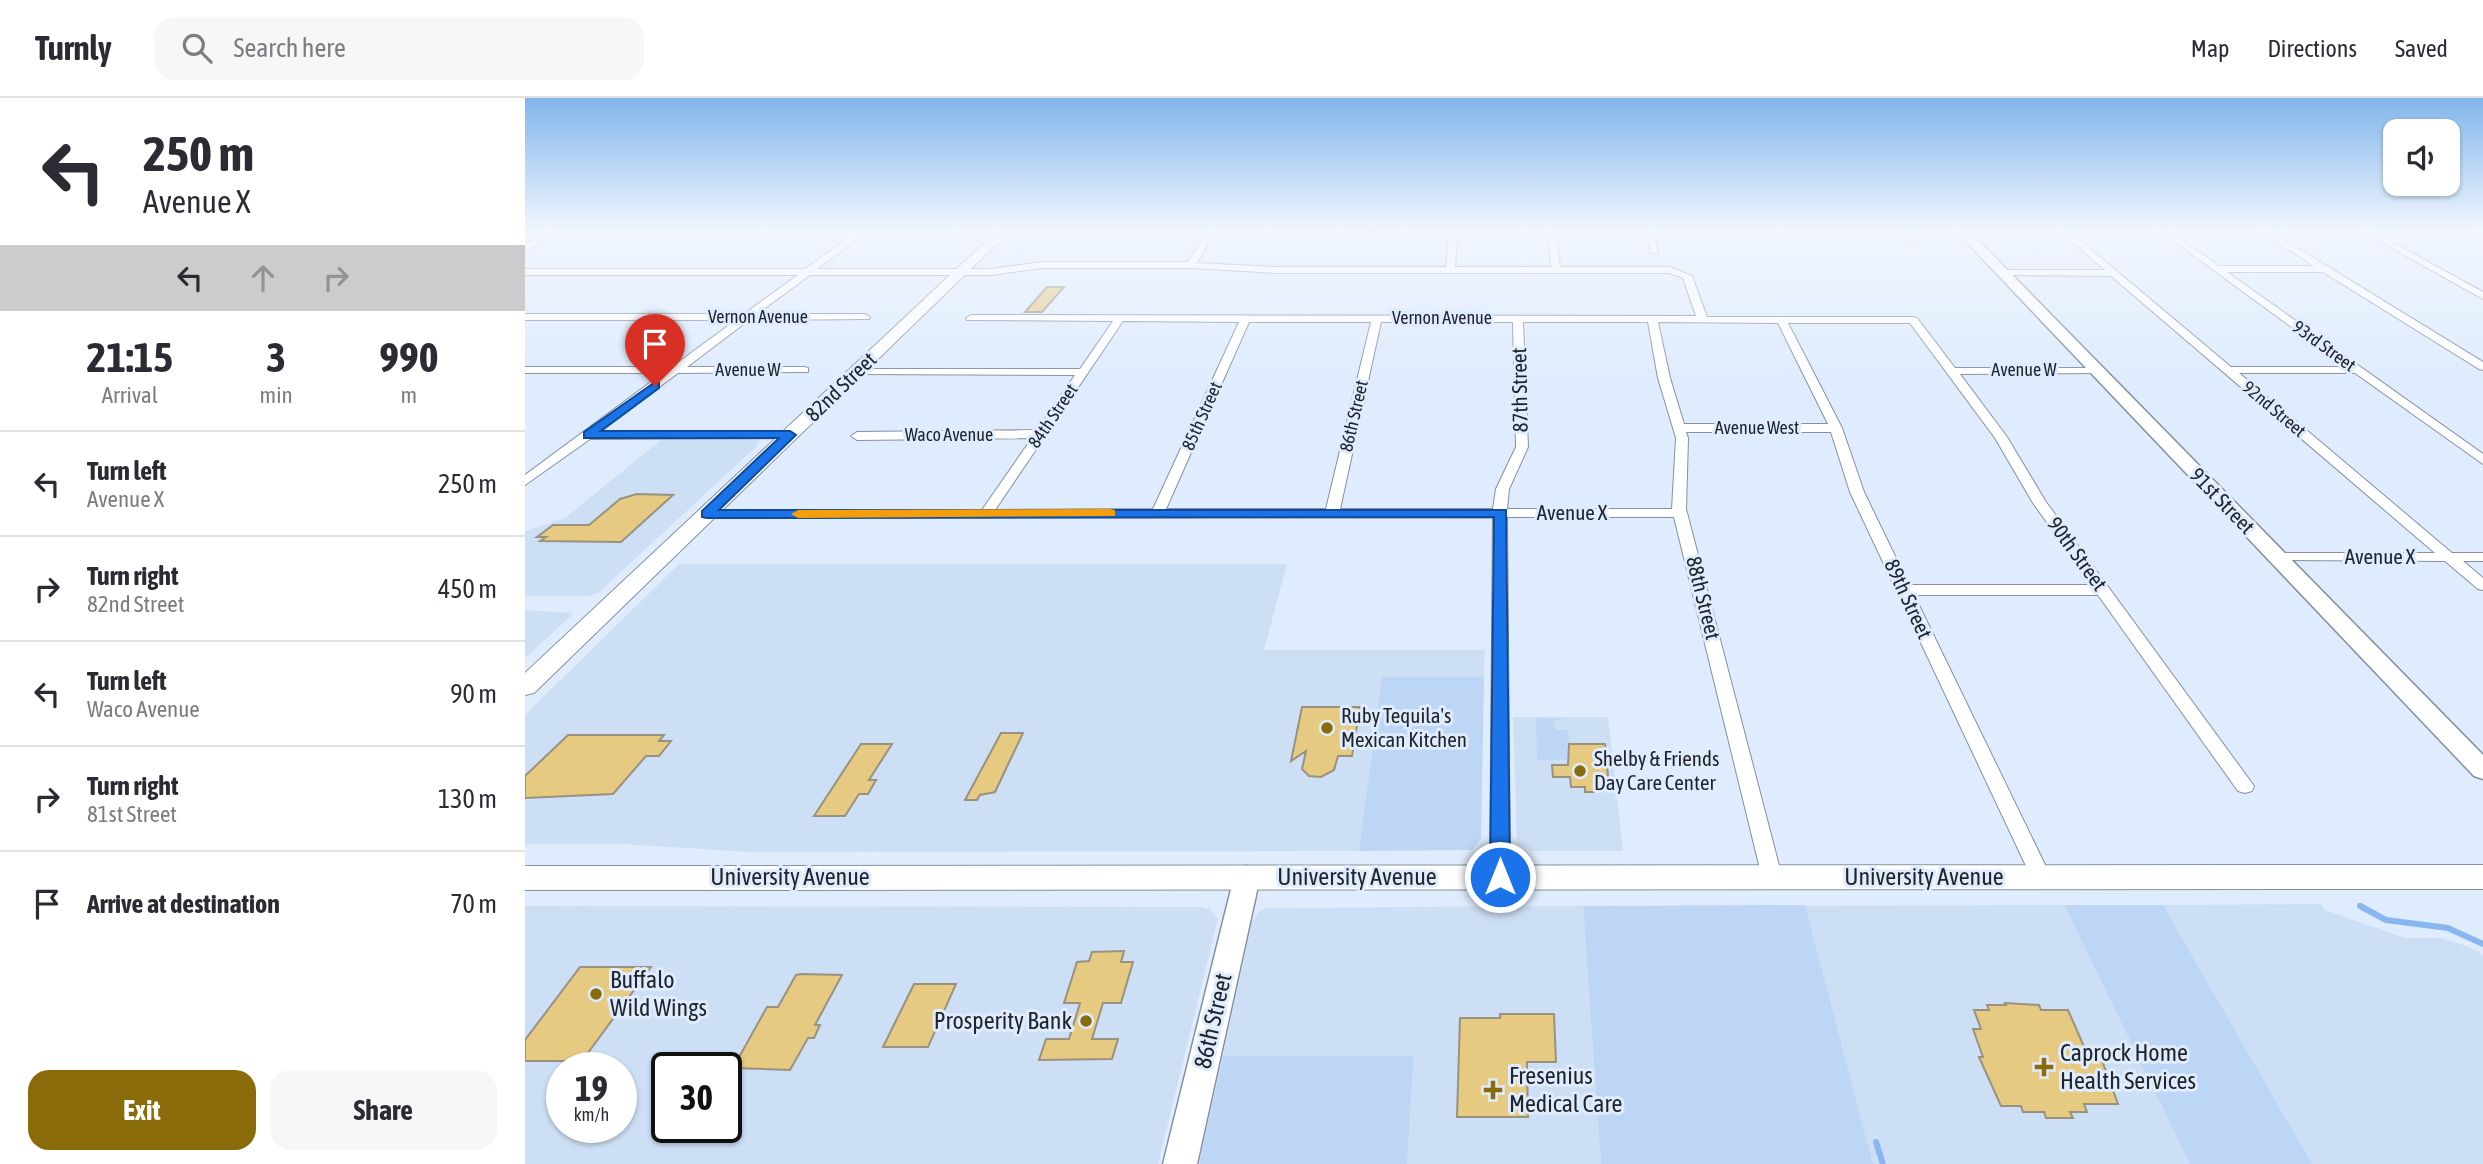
<!DOCTYPE html>
<html lang="en">
<head>
<meta charset="utf-8">
<style>
	:root { --surface:#fff; --page:#f7f7f7; --text:#2b2b33; --muted:#7c7c81; --line:#e1e1e2; --accent:#896b0a }
	body { margin:0; font-family:"Asap Condensed",sans-serif; background:var(--page); color:var(--text); height:100vh; display:flex; flex-direction:column; font-size:26px; white-space:nowrap }
	* { box-sizing:border-box; margin:0 }
	p { font-size:23px; color:var(--muted) }
	.icon { flex:none; width:38px; height:38px; fill:none; stroke:currentColor; stroke-width:2; stroke-linecap:round; stroke-linejoin:round }
	.map { position:relative; flex:1; overflow:hidden }
	.sheet { display:flex; flex-direction:column; background:var(--surface); width:525px }
	.sheet>* { flex:none }
	.hud { background:#fff; color:var(--text); overflow:hidden }
	.tools { position:absolute; left:1858px; top:21px; display:grid; gap:14px }
	.tools a { display:grid; place-items:center; width:77px; height:77px; border-radius:14px; background:var(--surface); box-shadow:0 2px 5px #0004; font-size:35px }
	.speed { position:absolute; left:21px; top:954px; display:flex; gap:14px; font-size:35px; font-weight:700; text-align:center }
	.speed>* { display:grid; place-content:center; width:91px; height:91px; border-radius:50%; background:var(--surface); box-shadow:0 2px 5px #0004; line-height:1 }
	.speed small { font-size:18px; font-weight:400 }
	.speed .limit { border:4px solid #111; border-radius:10px; background:#fff; color:#111 }
	.pin { position:absolute; display:grid; place-items:center; width:60px; height:60px; color:#fff; margin:-72px -30px; border-radius:50% 50% 50% 0; rotate:-45deg; box-shadow:0 0 7px #0007 }
	.pin .icon { rotate:45deg }
	.me { position:absolute; width:77px; margin:-38px; rotate:0deg; stroke-linejoin:round; filter:drop-shadow(0 0 5px #0008) }
	.turn { display:flex; align-items:center; gap:24px; height:147px; padding:0 28px; font-size:32px }
	.turn .icon { width:91px; height:91px; stroke-width:2.5 }
	.turn b { display:block; font-size:49px; line-height:60px }
	.lanes { display:flex; align-items:center; height:66px; padding:0 28px; background:#0003; justify-content:center; gap:35px; direction:ltr }
	.lanes .off { opacity:.35 }
	.eta { display:flex; justify-content:space-evenly; align-items:center; height:119px; text-align:center }
	.eta b { font-size:42px; font-weight:700; line-height:49px }
	.button { display:flex; gap:14px; margin-top:auto; padding:14px 28px }
	.button a { flex:1; height:80px; border-radius:21px; background:var(--accent); color:#fff; font-size:28px; font-weight:700; line-height:80px; text-align:center }
	.button a+a { background:var(--page); color:var(--text) }
	ul { padding:0; list-style:none }
	li { display:flex; align-items:center; gap:21px; height:105px; padding:0 28px; border-top:2px solid var(--line) }
	li div { flex:1 }
	li b { display:block; font-size:26px }
	li em { font-style:normal }
	header { display:flex; align-items:center; gap:42px; box-sizing:border-box; height:98px; padding:0 35px; background:var(--surface); border-bottom:2px solid var(--line) }
	header strong { font-size:33px }
	nav { display:flex; gap:38px; margin-inline-start:auto; font-size:24px }
	.search { width:490px; height:63px; background:var(--page); display:flex; align-items:center; gap:18px; box-sizing:border-box; padding:0 24px; border-radius:21px; color:var(--muted); font-size:26px }
	main { display:flex; flex:1; min-height:0 }
	.map>svg:first-child { display:block }
	.built { fill:#cddff5; fill-rule:evenodd }
	.green { fill:#bdd6f5 }
	.lines { fill:none; stroke-linecap:round; stroke-linejoin:round }
	.stream { stroke:#88b7f0; stroke-width:6 }
	.building { fill:#e6ca82; stroke:#999281; stroke-width:2 }
	.minor-casing { stroke:#8591a0; stroke-width:2 }
	.tertiary-casing { stroke:#8591a0; stroke-width:3 }
	.secondary-casing { stroke:#8591a0; stroke-width:2 }
	.minor { fill:#fff; fill-rule:evenodd }
	.tertiary { fill:#fff; fill-rule:evenodd }
	.secondary { fill:#fff; fill-rule:evenodd }
	.route { fill:#1a73e8; stroke:#114b97; stroke-width:2 }
	.slow { fill:#f59e0b }
	.poi-dot { fill:#896b0a; stroke:#dfecfd; stroke-width:2.5 }
	.labels { text-anchor:middle; stroke-width:6; stroke-linejoin:round; paint-order:stroke }
	.far-street-label { font-size:18px; fill:#21252b; stroke:#dfecfd }
	.street-label { font-size:21px; fill:#21252b; stroke:#dfecfd }
	.poi-label { font-size:21px; fill:#21252b; stroke:#dfecfd; text-anchor:start }
	.near-street-label { font-size:24px; fill:#21252b; stroke:#dfecfd }
	.near-poi-label { font-size:24px; fill:#21252b; stroke:#dfecfd; text-anchor:start }
</style>
</head>
<body>
<header>
<strong>Turnly</strong>
<div class="search"><svg class="icon" aria-label="search" viewBox="0 0 24 24"><circle cx="10" cy="10" r="6"/><path d="M15 15l6 6"/></svg>Search here</div>
<nav><a>Map</a><a>Directions</a><a>Saved</a></nav>
</header>
<main>
<section class="sheet">
<div class="hud">
<div class="turn"><svg class="icon" aria-label="left" viewBox="0 0 24 24"><path d="M17 20v-9H6M10 6l-5 5 5 5"/></svg><div><b>250 m</b>Avenue X</div></div>
<div class="lanes"><svg class="icon" aria-label="left" viewBox="0 0 24 24"><path d="M17 20v-9H6M10 6l-5 5 5 5"/></svg><svg class="icon off" aria-label="ahead" viewBox="0 0 24 24"><path d="M12 20V5M6 11l6-6 6 6"/></svg><svg class="icon off" aria-label="right" viewBox="0 0 24 24"><path d="M7 20v-9h11M14 6l5 5-5 5"/></svg></div>
</div>
<div class="eta">
<div><b>21:15</b><p>Arrival</p></div>
<div><b>3</b><p>min</p></div>
<div><b>990</b><p>m</p></div>
</div>
<ul>
<li><svg class="icon" aria-label="left" viewBox="0 0 24 24"><path d="M17 20v-9H6M10 6l-5 5 5 5"/></svg><div><b>Turn left</b><p>Avenue X</p></div><em>250 m</em></li>
<li><svg class="icon" aria-label="right" viewBox="0 0 24 24"><path d="M7 20v-9h11M14 6l5 5-5 5"/></svg><div><b>Turn right</b><p>82nd Street</p></div><em>450 m</em></li>
<li><svg class="icon" aria-label="left" viewBox="0 0 24 24"><path d="M17 20v-9H6M10 6l-5 5 5 5"/></svg><div><b>Turn left</b><p>Waco Avenue</p></div><em>90 m</em></li>
<li><svg class="icon" aria-label="right" viewBox="0 0 24 24"><path d="M7 20v-9h11M14 6l5 5-5 5"/></svg><div><b>Turn right</b><p>81st Street</p></div><em>130 m</em></li>
<li><svg class="icon" aria-label="arrive" viewBox="0 0 24 24"><path d="M6 21V4h12l-3 4 3 4H6"/></svg><div><b>Arrive at destination</b></div><em>70 m</em></li>
</ul>
<div class="button"><a>Exit</a><a>Share</a></div>
</section>
<div class="map">
<svg width="1958" height="1066" viewBox="0 0 1958 1066">
	<rect width="100%" height="100%" fill="#dfecfd"/>
	<path class="built" d="M229,341L234,343L233,347L73,495L63,498H0V433L40,420L136,342Z
		M154,466H762L739,552H960L959,579H857L834,753L227,754L97,746H0V617Z
		M0,512L46,515L47,517L0,560Z
		M988,619H1083L1098,753H1006L992,745Z
		M1796,806L1800,812L1880,840H1916L1944,849L1958,857V1066H1787L1638,807Z
		M1539,807L1665,1066H1348L1280,808Z
		M0,808L677,809L685,811L693,821L633,1066H0ZM37,970H96V1029H37ZM142,970H201V1029H142Z
		M1058,808L1076,1066H882L889,959L698,958L727,824L733,815L740,810Z"/>
	<path class="green" d="M857,579H959L956,741L947,752L834,753Z
		M1011,620L1043,621L1029,622L1030,632H1043L1045,657H1042V662H1012Z
		M1280,807L1348,1066H1076L1058,808Z
		M1539,807H1638L1787,1066H1665Z
		M698,958H889L882,1066H674Z"/>
	<g class="lines">
		<path class="stream" d="M1835,808L1861,822L1923,830L1958,846
			M1351,1044L1358,1066"/>
	</g>
	<path class="building" d="M522,189H539L517,214H500Z
		M112,396L148,397L96,444L15,443L21,439H12L28,427H64L95,401Z
		M777,609H835L827,658H813L809,672L796,679L784,678L777,671L781,653L766,663Z
		M476,635H498L470,694L455,697L452,702H440Z
		M43,637H139L134,643H146L134,658H121L88,696L0,700V678Z
		M336,646H367L344,682H351L343,696H334L320,718H289Z
		M1044,646H1080L1084,689H1071L1072,694H1060V689H1046L1045,679H1028L1027,667H1043Z
		M599,853L596,864H608L596,905H578L567,941H593L587,961L514,962L521,941H544L555,905H539L552,864L564,863L567,854Z
		M55,869H126L57,963H0V942Z
		M276,876L317,877L290,927H295L289,940H283L265,972L208,970L242,909H253L271,877Z
		M389,886H431L403,949H358Z
		M1480,905L1514,907L1516,912H1543L1560,951H1568L1572,960H1576L1593,1006H1559L1562,1014H1545L1548,1020H1521L1519,1014H1498L1496,1008H1476L1454,959H1458L1448,931H1456L1449,912H1464L1462,907H1481Z
		M975,916H1029L1031,964H1002L1003,1019H932L935,920H975Z"/>
	<g class="lines">
		<g class="minor-casing">
			<path id="minor" d="M24,133H433L437,136L433,139H336L292,171H466L517,164H663L682,133H690L672,165L750,169H921L924,138H766L762,135L933,133L930,169H1026L1023,133H1031L1035,169H1145L1167,178L1182,219H1388L1392,220L1430,270H1575L1577,272L1571,275L1435,276L1482,339L1521,404L1729,688L1727,693L1720,695L1713,693L1573,497H1389L1526,779L1523,785L1516,787L1509,785L1325,394L1306,334H1161L1163,340L1161,411L1257,779L1254,785L1247,787L1240,785L1237,779L1149,419H982L985,779L982,785L975,787L968,785L965,779L968,419L182,420L175,416L182,412H457L507,340L332,342L326,338L332,334L512,332L550,277L332,276L326,273L328,271H555L588,223L442,222L441,220L446,217L1171,218L1158,180L1144,175H750L666,170H517L466,177H285L232,216H340L345,219L344,221L224,222L162,269H279L283,270V274L153,275L75,333H265L271,337L269,340L65,341L0,387V377L138,275H0V269H147L211,222H0V216H219L273,177H0V171H280L325,139H27L0,152V146ZM598,223L714,224L628,411L470,412ZM724,224H846L801,411H641ZM856,224H988L991,349L971,391L968,411H815ZM998,224H1123L1133,280L1151,340L1147,411H982L984,391L1003,349ZM1133,224L1253,225L1303,326H1159L1145,280ZM1263,225H1385L1470,340L1508,405L1567,487H1384L1339,394L1317,330Z
				M1120,133H1128L1133,156L1126,154Z
				M1374,133H1383L1391,144L1390,146H1384Z
				M1535,133H1544L1706,269H1821L1635,133H1645L1694,168H1789L1735,133H1745L1958,264V272L1954,271L1798,174H1702L1958,356V366L1830,275H1714L1927,455H1958V463H1938L1958,480V492L1953,491L1920,463L1746,462L1744,459L1746,456L1751,455H1910L1586,178L1475,177V173L1478,172H1580Z
				M1836,133H1847L1958,194V201Z
				M1941,133L1958,136V142L1942,135Z"/>
		</g>
		<g class="tertiary-casing">
			<path id="tertiary" d="M1431,133H1444L1958,657V681L1949,678Z
				M722,768L732,771L735,779L672,1066H638L709,779L712,771Z"/>
		</g>
		<g class="secondary-casing">
			<path id="secondary" d="M472,133H485L9,595L0,597V575Z
				M1958,767V791L0,792V768Z"/>
		</g>
		<use href="#minor" class="minor"/>
		<use href="#tertiary" class="tertiary"/>
		<use href="#secondary" class="secondary"/>
	</g>
	<linearGradient id="sky" x2="0" y2="1"><stop stop-color="#81b5eb"/><stop offset="0.47" stop-color="#f1f6fe"/><stop offset="1" stop-color="#f1f6fe" stop-opacity="0"/></linearGradient>
	<rect width="1958" height="282" fill="url(#sky)"/>
	<path class="route" d="M130,284L134,285V290L76,333H265L271,337L194,412H981L985,779L982,785L975,787L968,785L965,779L969,419L182,420L177,419V413L254,340H59V334Z"/>
	<path class="slow" d="M585,411L590,412V418L273,420L266,416L273,412Z"/>
	<g class="poi-dot">
		<circle cx="802" cy="630" r="7"/>
		<circle cx="1055" cy="673" r="7"/>
		<circle cx="71" cy="896" r="7"/>
		<circle cx="561" cy="923" r="7"/>
		<path d="M1515.5 958.5h7v7h7v7h-7v7h-7v-7h-7v-7h7z"/>
		<path d="M964.5 981.5h7v7h7v7h-7v7h-7v-7h-7v-7h7z"/>
	</g>
	<g class="labels">
		<g class="far-street-label">
			<text x="233" y="225">Vernon Avenue</text>
			<text x="917" y="226">Vernon Avenue</text>
			<text transform="translate(1799 248) rotate(36)" y="6">93rd Street</text>
			<text x="223" y="278">Avenue W</text>
			<text x="1499" y="278">Avenue W</text>
			<text transform="translate(1749 311) rotate(40)" y="6">92nd Street</text>
			<text transform="translate(528 318) rotate(-56)" y="6">84th Street</text>
			<text transform="translate(677 318) rotate(-66)" y="6">85th Street</text>
			<text transform="translate(829 318) rotate(-77)" y="6">86th Street</text>
			<text x="1232" y="336">Avenue West</text>
			<text x="424" y="343">Waco Avenue</text>
		</g>
		<g class="street-label">
			<text transform="translate(316 289) rotate(-44)" y="7">82nd Street</text>
			<text transform="translate(995 292) rotate(-91)" y="7">87th Street</text>
			<text transform="translate(1697 403) rotate(46)" y="7">91st Street</text>
			<text x="1047" y="422">Avenue X</text>
			<text transform="translate(1552 456) rotate(54)" y="7">90th Street</text>
			<text x="1855" y="466">Avenue X</text>
			<text transform="translate(1178 500) rotate(76)" y="7">88th Street</text>
			<text transform="translate(1383 501) rotate(65)" y="7">89th Street</text>
		</g>
		<g class="poi-label">
			<text x="816" y="625">Ruby Tequila's<tspan x="816" dy="24">Mexican Kitchen</tspan></text>
			<text x="1069" y="668">Shelby &amp; Friends<tspan x="1069" dy="24">Day Care Center</tspan></text>
		</g>
		<g class="near-street-label">
			<text x="265" y="787">University Avenue</text>
			<text x="832" y="787">University Avenue</text>
			<text x="1399" y="787">University Avenue</text>
			<text transform="translate(688 923) rotate(-77)" y="8">86th Street</text>
		</g>
		<g class="near-poi-label">
			<text x="85" y="890">Buffalo<tspan x="85" dy="28">Wild Wings</tspan></text>
			<text x="547" y="931" text-anchor="end">Prosperity Bank</text>
			<text x="1535" y="963">Caprock Home<tspan x="1535" dy="28">Health Services</tspan></text>
			<text x="984" y="986">Fresenius<tspan x="984" dy="28">Medical Care</tspan></text>
		</g>
	</g>
</svg>
<div class="tools">
<a><svg class="icon" aria-label="sound" viewBox="0 0 24 24"><path d="M4 9h4l5-4v14l-5-4H4zM17 9q2 3 0 6"/></svg></a>
</div>
<div class="speed"><div>19<small>km/h</small></div><div class="limit">30</div></div>
<div class="pin" style="left:130px;top:288px;background:#d93025"><svg class="icon" aria-label="arrive" viewBox="0 0 24 24"><path d="M6 21V4h12l-3 4 3 4H6"/></svg></div>
<svg class="me" style="left:975px;top:779px" viewBox="-20 -20 40 40"><circle r="17" fill="#1a73e8" stroke="#fff" stroke-width="3"/><path d="M0-11L8 9 0 5-8 9z" fill="#fff"/></svg>
</div>
</main>
</body>
</html>
